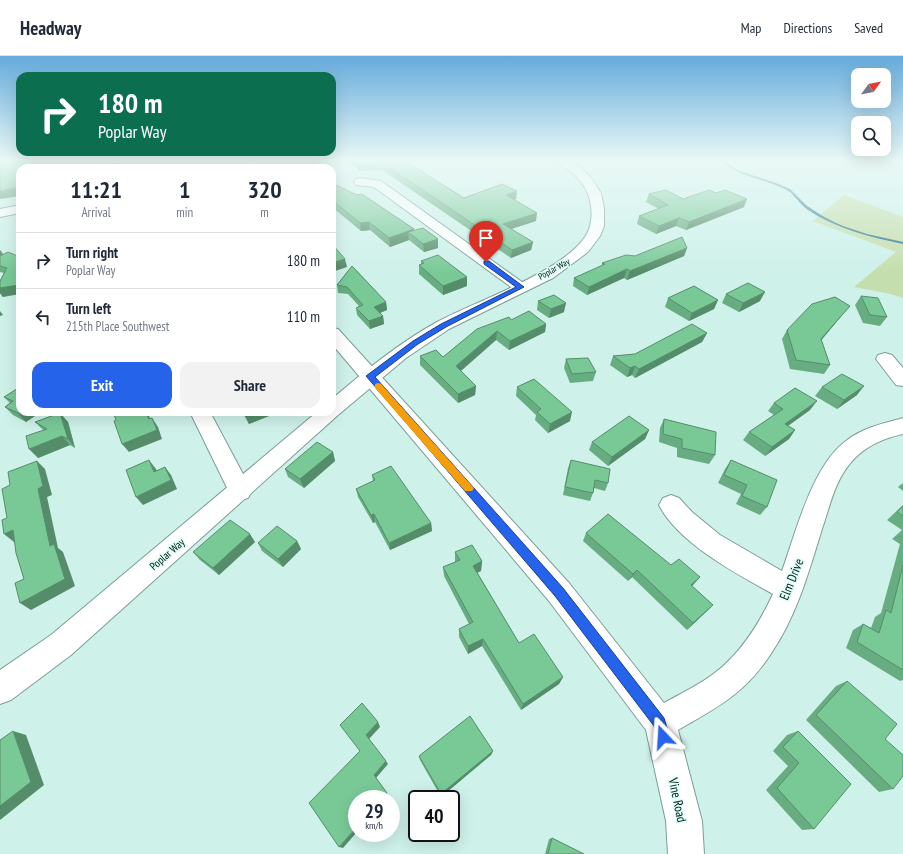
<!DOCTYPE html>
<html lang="en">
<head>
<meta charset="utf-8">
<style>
	:root { --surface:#fff; --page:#f2f2f3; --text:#1f2937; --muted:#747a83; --line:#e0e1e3; --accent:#2563eb }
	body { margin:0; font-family:"PT Sans Narrow",sans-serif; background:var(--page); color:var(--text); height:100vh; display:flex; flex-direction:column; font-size:15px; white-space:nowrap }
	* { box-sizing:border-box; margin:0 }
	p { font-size:13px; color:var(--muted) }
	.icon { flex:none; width:22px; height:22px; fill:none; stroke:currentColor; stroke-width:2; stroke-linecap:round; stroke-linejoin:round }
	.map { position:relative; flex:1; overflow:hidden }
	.panel { position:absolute; left:16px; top:108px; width:320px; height:252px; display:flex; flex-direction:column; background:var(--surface); border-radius:12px; box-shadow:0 4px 16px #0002 }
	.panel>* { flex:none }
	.top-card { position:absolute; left:16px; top:16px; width:320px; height:84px; border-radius:12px; box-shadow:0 4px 16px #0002; background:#0b6e4f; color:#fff; overflow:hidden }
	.needle { width:26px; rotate:57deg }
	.controls { position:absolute; left:851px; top:12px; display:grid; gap:8px }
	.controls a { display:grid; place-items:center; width:40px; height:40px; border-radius:8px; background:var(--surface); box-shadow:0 4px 16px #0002; font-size:20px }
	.speed { position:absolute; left:348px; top:734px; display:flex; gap:8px; font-size:20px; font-weight:700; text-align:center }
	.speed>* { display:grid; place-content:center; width:52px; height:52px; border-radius:50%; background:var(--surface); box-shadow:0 4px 16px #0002; line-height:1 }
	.speed small { font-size:10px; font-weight:400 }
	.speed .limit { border:2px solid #111; border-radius:6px; background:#fff; color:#111 }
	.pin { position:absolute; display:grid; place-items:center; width:34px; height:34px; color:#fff; margin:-41px -17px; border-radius:50% 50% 50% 0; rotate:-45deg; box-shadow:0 0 4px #0007 }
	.pin .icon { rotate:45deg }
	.me { position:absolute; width:44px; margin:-22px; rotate:340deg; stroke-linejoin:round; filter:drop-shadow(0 0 3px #0008) }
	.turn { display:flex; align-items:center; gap:14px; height:84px; padding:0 16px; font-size:18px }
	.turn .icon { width:52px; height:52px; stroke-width:2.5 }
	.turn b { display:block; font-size:28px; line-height:34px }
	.eta { display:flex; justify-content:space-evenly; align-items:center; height:68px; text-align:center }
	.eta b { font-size:24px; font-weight:800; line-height:28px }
	.action { display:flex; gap:8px; margin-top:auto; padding:8px 16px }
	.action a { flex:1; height:46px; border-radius:12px; background:var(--accent); color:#fff; font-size:16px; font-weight:800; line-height:46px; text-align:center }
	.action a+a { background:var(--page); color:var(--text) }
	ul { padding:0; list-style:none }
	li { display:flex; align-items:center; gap:12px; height:56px; padding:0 16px; border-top:1px solid var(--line) }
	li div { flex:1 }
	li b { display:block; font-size:15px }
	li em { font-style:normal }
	header { display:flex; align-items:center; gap:24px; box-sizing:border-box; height:56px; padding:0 20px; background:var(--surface); border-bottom:1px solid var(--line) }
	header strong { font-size:19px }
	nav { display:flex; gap:22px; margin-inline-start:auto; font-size:14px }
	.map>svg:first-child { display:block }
	.green { fill:#c5dead }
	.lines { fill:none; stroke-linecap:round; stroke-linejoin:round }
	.stream { fill:#327694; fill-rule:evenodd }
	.minor-casing { stroke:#7c9d96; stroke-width:2 }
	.major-casing { stroke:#7c9d96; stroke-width:2 }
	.minor { fill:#fff; fill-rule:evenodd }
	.major { fill:#fff; fill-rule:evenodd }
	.wall { fill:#68ad82 }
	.shaded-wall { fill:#558d6a }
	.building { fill:#79c997; stroke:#558d6a }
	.route { fill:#2563eb; stroke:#184099 }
	.slow { fill:#f59e0b }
	.labels { text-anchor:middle; stroke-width:3; stroke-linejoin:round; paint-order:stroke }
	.far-street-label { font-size:9px; fill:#0e1b19; stroke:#dbfff7 }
	.street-label { font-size:11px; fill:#0e1b19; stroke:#dbfff7 }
	.near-street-label { font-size:13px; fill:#0e1b19; stroke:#dbfff7 }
</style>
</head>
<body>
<header>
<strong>Headway</strong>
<nav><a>Map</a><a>Directions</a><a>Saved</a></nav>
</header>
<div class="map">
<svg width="903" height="798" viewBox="0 0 903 798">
	<rect width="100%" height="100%" fill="#cef1ea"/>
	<path class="green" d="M844,139L903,161V242L891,238L854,231L896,196L813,165Z"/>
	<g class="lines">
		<path class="stream" d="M722,105H725L731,110L739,115L773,126L790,133L807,150L821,159L832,165L843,170L867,178L903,186V188C870,181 837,173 808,154C802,150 798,144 793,139C790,135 785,133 780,131C759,121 741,122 722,105Z"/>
		<g class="minor-casing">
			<path id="minor" d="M244,105H256L262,112H250Z
				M360,122L381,125L529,231L527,234H515L374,131L356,129L354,126L356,123Z
				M20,149V157L0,161V153Z
				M332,272L338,273L569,527L664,647C680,638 697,630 712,619C740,599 759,568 773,538C737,518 678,487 659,449L663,442L671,439L679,442L692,456L720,479L782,515C796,476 812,410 846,385C862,372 884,367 903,362V378C884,382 866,390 853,404C835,423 830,450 822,473C809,515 797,559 772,596C746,637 718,651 678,674L702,765L704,798H668L666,765L646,674L549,545L332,288Z
				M885,297L892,299L903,312V330L896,329L876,303L878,299Z
				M190,356H210L252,435L248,442L240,444L232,442Z"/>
		</g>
		<g class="major-casing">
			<path id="major" d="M557,105H570L580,111L591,122L601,137L604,153V170L600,180L588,196L553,222L449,273L406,302L338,359L71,599L11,644L0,648V614L51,579L317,356H332V343C365,315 399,287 437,266C472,246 580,211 590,170C595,149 588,129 571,116C566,112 560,110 557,105Z"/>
		</g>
		<use href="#minor" class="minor"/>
		<use href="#major" class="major"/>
	</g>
	<path class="wall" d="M347,105H405L464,142L517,135L516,143L514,144L536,165L511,173L533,186L531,194L511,202L382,114L360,115Z
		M332,127L414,173V174L438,183V192L424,196L409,184L390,191L370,174L361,175L332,151Z
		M649,138L683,143L744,151L686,174L676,170L656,178L637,168L639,160L659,153L646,146Z
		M687,192L684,200L627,224L624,222L587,239L573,230L574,222L602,210V207L635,200Z
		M0,194L3,198L2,199L8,196L3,241L0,237V225L4,217L0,216Z
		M421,205L467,221V230L443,239L419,218V209L421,208Z
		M352,210L386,246L387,254L380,257L383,260L384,268L370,273L357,259L356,252L359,250L348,238L338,237L337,229Z
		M726,238L760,245L739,256L722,247Z
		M861,240L887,261L880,270L863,267L855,249Z
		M668,242L718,244L714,253L689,265L665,251Z
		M538,245L564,256L549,262L537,254Z
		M850,250L843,258L821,284L830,309L824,318L790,313L782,283L787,274Z
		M511,264L546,268L545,276L509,294L496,284L461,315L476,330L475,339L458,347L420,309V300L443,301Z
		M707,277L702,286L635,322L632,319L627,321L610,309L613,300L635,298Z
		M566,303L596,316L593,325L570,327L564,312Z
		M20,331V356H41L26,366L13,359L5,351L10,347L4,341Z
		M517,331L570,365L548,377L535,364L536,359L516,340Z
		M822,331L857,339L837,353L815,340Z
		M774,347L810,354L788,370L795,374L789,383L765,400L743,384L749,376L774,359L768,355Z
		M242,356H273L274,358L249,368Z
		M60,357L68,366L75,392L70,389L38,402L43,374L35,366Z
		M664,363L715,399L709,408L677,401V392L659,386L660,372Z
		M649,374L645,383L608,410L589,394L592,386Z
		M333,396L335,405L304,432L288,421L285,413Z
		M571,404L608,427L605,435L594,432L593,437L590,445L563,439L568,412Z
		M731,404L767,451L760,459L736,448L741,438L718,427L725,413Z
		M372,419L431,467L432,475L390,494L375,466L373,467L358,441L356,433L373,425Z
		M903,427V435L898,431Z
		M903,449V624L900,625L846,592L853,574L863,568L871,572L875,561L881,557L900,488L892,483L902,474L887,464Z
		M586,477L671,509L700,521L692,530L713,549L687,574L632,521L628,525L583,485Z
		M297,485L301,493L283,511L262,495L258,487Z
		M255,486L219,519L200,504L193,496Z
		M455,496L482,505L481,515L477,516L519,587L563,621L559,628L521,654L482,590L468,598L459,581V573L469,568L444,520L443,511L455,506Z
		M847,625L885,683L893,733L879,736L806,664L836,630Z
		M798,675L814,773L802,774L766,734L788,710L773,695L787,679Z
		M493,695L491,699L441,741L420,704L419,700Z
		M552,782L584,798H545L549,783Z"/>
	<path class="shaded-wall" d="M93,105H113L98,112L92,106Z
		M20,131V140L0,143V135Z
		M517,135L516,143L506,147V139Z
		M747,143L744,151L686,174L689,166Z
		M537,157L536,165L502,176L503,168Z
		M679,162L676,170L656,178L659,170Z
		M369,166L370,174L361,175L360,167Z
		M414,173L415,181L408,176L409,184L390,191L389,182Z
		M438,183V192L424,196L423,188Z
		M533,186L531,194L511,202L512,194Z
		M687,192L684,200L627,224L630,215Z
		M0,194L3,198L0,203Z
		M345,203L347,211L332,216V207Z
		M627,213L624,222L587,239L589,231Z
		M467,221V230L443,239V230Z
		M20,226V238L3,241L0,237V232Z
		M765,236L760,245L739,256L743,247Z
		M718,244L714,253L689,265L692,257Z
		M386,246L387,254L375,259L374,251Z
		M566,247L564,256L549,262L551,253Z
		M850,250L843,258L815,292L821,283Z
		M0,255L3,259L0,260Z
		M383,260L384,268L370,273L369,265Z
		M546,268L545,276L509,294L510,285Z
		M497,275L496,284L456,319V310Z
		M707,277L702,286L635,322L639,313Z
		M635,310L632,319L627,321L630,312Z
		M476,330L475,339L458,347V338Z
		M864,330L857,339L837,353L844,344Z
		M817,345L810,354L779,376L785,368Z
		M20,356H41L26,366L18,357Z
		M145,356H147L155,372L149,363Z
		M253,356H273L274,358L249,368L245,359Z
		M572,356L570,365L548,377L550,368Z
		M60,357L68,366L75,392L68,383Z
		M152,362L158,371L162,383L129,396L122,388Z
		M649,374L645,383L608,410L612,401Z
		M795,374L789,383L765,400L772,391Z
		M62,380L70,389L38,402L29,393Z
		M333,396L335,405L304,432L300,423Z
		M149,404L156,413L160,424L154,416Z
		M37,405L45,413L52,439L47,441L58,492L63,496L75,530L31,554L20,547L38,433Z
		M165,411L171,419L177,433L143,449L136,441Z
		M374,458L375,466L373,467L371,459Z
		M431,467L432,475L390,494L389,487Z
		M13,474L23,482L14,486L4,478Z
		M250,478L255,486L219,519L213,512Z
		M297,485L301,493L283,511L278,503Z
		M482,505L481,515L473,519V510Z
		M637,514L632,521L628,525L633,518Z
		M700,521L693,529L685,536L691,529Z
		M713,549L706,556L687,574L693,567Z
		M483,583L482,590L468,598V590Z
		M563,621L559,628L521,654L523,648Z
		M378,666L380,671L369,683L366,679Z
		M13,675L26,679L44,729L0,764V750Z
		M493,695L491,699L441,741V738Z
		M386,705L388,708L376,722L389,740L386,743H382L374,719Z
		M357,771V776L343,792L339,791Z"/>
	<path class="building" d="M6,105H93L92,106L139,109L140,112H110L109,111L108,112H20V131L0,135V106Z
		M294,105H311L324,112H296Z
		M356,105H405L464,142L502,128L517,135L506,139L537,157L503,168L533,186L512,194L381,106L359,107Z
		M332,127L357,139L362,138L414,173L389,182L369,166L360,167L332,144Z
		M666,134L683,143L709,134L716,137L725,134L747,143L689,166L679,162L659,170L639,160L668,149L649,138Z
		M423,172L438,183L423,188L408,176Z
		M682,181L687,192L630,215L627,213L589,231L574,222L605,208L602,207L626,199L635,200Z
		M332,188L345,203L332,207Z
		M8,196L20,201V226L19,229L0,232V225L7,212L0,210V200Z
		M438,199L467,221L443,230L419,209L424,207L421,205Z
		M352,210L386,246L374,251L383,260L369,265L356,252L363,249L347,231L337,229Z
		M748,227L765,236L743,247L726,238Z
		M694,230L718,244L692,257L668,242Z
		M554,239L566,247L551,253L538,245Z
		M861,240L878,242L887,261L870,259Z
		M835,241L850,250L821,283L830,309L796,304L787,274L812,248Z
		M529,255L546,268L510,285L497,275L456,310L476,330L458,338L420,300L436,294L443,301L477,273L509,261L511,264Z
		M692,268L707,277L639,313L635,310L630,312L613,300L635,298Z
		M588,302L596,316L572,318L566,303Z
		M842,318L864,330L844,344L822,331Z
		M534,323L572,356L550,368L537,356L541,353L517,331Z
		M20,331V356L18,357L5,351L13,345L4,341Z
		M795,332L817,345L785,368L795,374L772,391L749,376L783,353L774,347Z
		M113,356H145L149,363L152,362L157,374L122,388L114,365L116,364Z
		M243,356H253L245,359Z
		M60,357L68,383L62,380L29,393L26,380L47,373L35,366Z
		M629,360L649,374L612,401L592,386Z
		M664,363L716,376L715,399L682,392V383L663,378Z
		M317,386L333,396L300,423L285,413Z
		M149,404L154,416L165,411L171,424L136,441L126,414Z
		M571,404L610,413L608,427L595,424L593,437L565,431Z
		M731,404L777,424L767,451L742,440L747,429L724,419Z
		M37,405L43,430L38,433L50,490L54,488L65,523L20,547L15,527L24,523L16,497L13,474L4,478L2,464L7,462L2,433L10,429L8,416Z
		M391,410L431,467L389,487L374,458L371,459L356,433L375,424L372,419Z
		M903,450V460L897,456Z
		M608,458L671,509L679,503L700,521L691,529L713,549L693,567L637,514L633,518L586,477Z
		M230,464L250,478L213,512L193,496Z
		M277,470L297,485L278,503L258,487Z
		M472,489L482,505L473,510L519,587L534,578L563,621L523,648L483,583L468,590L459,573L473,566L443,511L460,504L455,496Z
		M903,509V614L857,586L863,568L879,577L886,554L891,557Z
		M847,625L897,668L885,683L903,699V720L893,733L816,659Z
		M362,647L378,666L366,679L386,705L374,719L387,737L382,743H357V771L339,791L309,747L360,695L340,669Z
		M470,660L493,695L441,738L419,700Z
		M13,675L31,726L0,750V684Z
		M798,675L851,728L814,773L777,732L799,707L783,691Z
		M552,782L584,798H548Z"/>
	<linearGradient id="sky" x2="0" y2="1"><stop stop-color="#65abdc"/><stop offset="0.48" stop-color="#e9f9f6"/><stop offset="1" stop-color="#e9f9f6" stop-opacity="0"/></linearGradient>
	<rect width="903" height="217" fill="url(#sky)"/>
	<path class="route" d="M484,205H489L524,231L446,271L418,288L375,321L563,532L664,662L670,681L668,686L663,688L658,686L654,670L555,540L366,320L413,285L441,268L516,231L484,208Z"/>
	<path class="slow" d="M378,327L381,328L472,430L474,432L472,435H465L375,332V328Z"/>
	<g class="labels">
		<g class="far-street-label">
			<text transform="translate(554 213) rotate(-29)" y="3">Poplar Way</text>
		</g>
		<g class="street-label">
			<text transform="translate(167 498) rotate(-41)" y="4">Poplar Way</text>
		</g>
		<g class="near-street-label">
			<text transform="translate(791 523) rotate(-68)" y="5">Elm Drive</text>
			<text transform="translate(678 744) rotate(78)" y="5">Vine Road</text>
		</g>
	</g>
</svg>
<div class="controls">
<a><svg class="needle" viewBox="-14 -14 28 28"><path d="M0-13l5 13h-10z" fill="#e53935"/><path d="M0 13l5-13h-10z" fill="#747a83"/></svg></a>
<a><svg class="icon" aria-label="search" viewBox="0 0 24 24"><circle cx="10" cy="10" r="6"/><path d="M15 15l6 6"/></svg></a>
</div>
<div class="speed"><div>29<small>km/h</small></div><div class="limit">40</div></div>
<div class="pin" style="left:486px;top:206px;background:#d93025"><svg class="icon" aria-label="arrive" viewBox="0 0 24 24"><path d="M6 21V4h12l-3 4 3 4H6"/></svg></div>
<svg class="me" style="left:663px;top:681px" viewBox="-20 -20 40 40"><path d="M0-17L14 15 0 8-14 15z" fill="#2563eb" stroke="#fff" stroke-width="4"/></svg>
<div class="top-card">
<div class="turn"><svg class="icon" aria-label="right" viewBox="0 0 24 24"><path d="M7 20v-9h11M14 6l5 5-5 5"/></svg><div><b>180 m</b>Poplar Way</div></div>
</div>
<section class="panel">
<div class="eta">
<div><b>11:21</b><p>Arrival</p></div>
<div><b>1</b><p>min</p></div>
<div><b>320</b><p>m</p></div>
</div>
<ul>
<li><svg class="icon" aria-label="right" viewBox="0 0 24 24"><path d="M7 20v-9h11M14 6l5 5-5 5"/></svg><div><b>Turn right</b><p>Poplar Way</p></div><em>180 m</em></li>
<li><svg class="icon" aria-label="left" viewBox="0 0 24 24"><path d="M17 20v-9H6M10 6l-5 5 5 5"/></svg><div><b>Turn left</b><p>215th Place Southwest</p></div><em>110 m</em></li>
</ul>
<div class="action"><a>Exit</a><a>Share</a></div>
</section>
</div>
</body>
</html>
